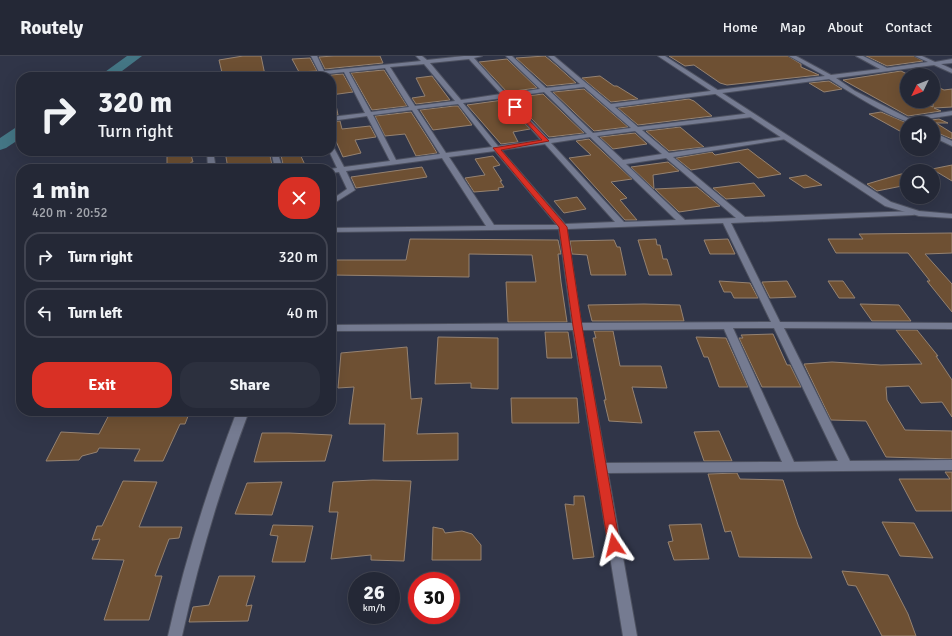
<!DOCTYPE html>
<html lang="en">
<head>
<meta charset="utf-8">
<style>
	:root { --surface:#242836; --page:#2c303e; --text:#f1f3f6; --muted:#a3a6ad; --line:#414451; --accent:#d93025 }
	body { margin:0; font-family:Signika,sans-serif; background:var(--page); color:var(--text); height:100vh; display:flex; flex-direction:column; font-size:15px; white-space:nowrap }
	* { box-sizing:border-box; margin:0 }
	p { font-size:13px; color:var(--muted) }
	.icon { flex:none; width:22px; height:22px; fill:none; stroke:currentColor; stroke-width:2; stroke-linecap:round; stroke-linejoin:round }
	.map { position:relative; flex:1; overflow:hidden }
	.drawer { position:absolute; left:16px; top:108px; width:320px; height:252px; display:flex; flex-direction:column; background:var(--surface); border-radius:16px; box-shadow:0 4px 16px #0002,0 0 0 1px var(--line) }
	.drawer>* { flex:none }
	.guide { position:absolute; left:16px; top:16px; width:320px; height:84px; border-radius:16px; box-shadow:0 4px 16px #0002,0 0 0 1px var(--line); background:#242836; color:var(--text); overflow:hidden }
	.needle { width:26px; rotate:227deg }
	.buttons { position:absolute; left:900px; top:12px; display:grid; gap:8px }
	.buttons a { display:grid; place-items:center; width:40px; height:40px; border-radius:50%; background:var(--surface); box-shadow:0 4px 16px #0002,0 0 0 1px var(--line); font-size:20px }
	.speed { position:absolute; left:348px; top:516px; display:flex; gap:8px; font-size:20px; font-weight:700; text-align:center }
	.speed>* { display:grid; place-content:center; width:52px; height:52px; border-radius:50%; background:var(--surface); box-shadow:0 4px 16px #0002,0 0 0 1px var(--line); line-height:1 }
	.speed small { font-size:10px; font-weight:400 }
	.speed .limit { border:6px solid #d22; background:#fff; color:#111 }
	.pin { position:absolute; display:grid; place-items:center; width:34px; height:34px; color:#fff; margin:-17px; border-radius:8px; box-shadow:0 2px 6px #0006 }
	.me { position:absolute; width:44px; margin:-22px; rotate:350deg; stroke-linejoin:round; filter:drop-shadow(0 0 3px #0008) }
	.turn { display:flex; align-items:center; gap:14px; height:84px; padding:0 16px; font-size:18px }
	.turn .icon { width:52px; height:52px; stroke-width:2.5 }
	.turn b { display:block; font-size:28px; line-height:34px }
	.round { display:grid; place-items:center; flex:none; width:42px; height:42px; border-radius:16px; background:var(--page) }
	.head { display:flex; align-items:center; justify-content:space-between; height:68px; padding:0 16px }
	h1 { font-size:24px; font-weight:700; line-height:30px }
	.primary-button { display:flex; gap:8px; margin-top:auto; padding:8px 16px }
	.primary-button a { flex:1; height:46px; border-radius:16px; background:var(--accent); color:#fff; font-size:16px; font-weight:700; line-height:46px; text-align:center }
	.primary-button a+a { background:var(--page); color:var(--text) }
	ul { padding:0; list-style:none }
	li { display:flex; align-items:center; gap:12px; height:50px; margin:0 8px 6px; padding:0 8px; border:2px solid var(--line); border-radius:16px }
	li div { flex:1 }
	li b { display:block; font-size:15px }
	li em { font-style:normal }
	header { display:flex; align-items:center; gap:24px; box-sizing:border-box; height:56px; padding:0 20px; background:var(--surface); border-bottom:1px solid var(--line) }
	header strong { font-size:19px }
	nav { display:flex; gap:22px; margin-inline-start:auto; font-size:14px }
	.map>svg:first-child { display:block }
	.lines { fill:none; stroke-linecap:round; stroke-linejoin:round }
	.river { fill:#447685; fill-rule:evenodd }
	.building { fill:#6e5033; stroke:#958271 }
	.street-casing { stroke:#4d5160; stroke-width:2 }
	.secondary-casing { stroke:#4d5160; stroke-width:2 }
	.street { fill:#757b91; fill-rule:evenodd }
	.secondary { fill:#757b91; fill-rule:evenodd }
	.route { fill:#d93025; stroke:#8d1f18 }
</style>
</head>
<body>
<header>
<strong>Routely</strong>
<nav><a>Home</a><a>Map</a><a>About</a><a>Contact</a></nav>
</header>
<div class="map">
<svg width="952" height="580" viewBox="0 0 952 580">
	<rect width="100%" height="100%" fill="#303548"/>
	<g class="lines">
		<path class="river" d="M127,0H142L114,21H98Z
			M21,70V82L6,92L0,94V82L15,72Z"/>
	</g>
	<path class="building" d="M243,0H261L265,19L223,21L219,4Z
		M334,0H380L383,7L325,13L319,1Z
		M545,0L557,10L576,27L547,30L516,2Z
		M669,0H788L801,8V11L819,19L727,29L720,27L694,9L685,10Z
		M866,0H914L923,5L887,10Z
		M310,2L317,15L299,16L292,3Z
		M507,3L537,32L507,36L479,6Z
		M384,14L407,50L372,54L351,17Z
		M901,15L907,18V45H921L933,51V29L944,34L952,33V51L934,52L941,55L908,60L843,24Z
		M343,18L353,36L331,39V19Z
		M432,20L450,44L416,48L412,42L425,40L416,22Z
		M600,20L614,30H617L638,43L611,46L582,22Z
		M829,25L842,33L824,36L809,27Z
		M584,33L628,71L594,75L553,36Z
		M543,38L584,77L549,81L512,42Z
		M689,43L694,45L712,60L638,69L618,52Z
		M335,44L338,59H331V45Z
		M503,44L530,73L513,76L518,86L501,88L467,49Z
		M454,50H458L472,69L433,74L420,54Z
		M411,56L431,87L437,97L416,100L405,78L385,80L375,60Z
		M881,56L907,67V79L869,58Z
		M939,63L948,67H936L952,77V83L933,75V67L917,66Z
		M340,65L342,73L370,70L376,81L355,84L361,97L343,101L331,74V66Z
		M680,71L704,91L669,95L646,75Z
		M635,77L647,88L613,93L600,81Z
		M589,83L632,123L611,126L627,142L620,144L637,164H625L569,102L591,99L576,85Z
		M748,93L781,118L758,122L739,106L691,114L676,102L712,96L715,99Z
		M167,95H190L193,106H191V113H167Z
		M225,95H269L272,109L247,113H228Z
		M299,96L306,111L284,113L281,99Z
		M493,100L500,109L493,111L502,125H500L504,131L498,132L499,134L474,136L465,122L485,119L475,103Z
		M668,106L679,115L653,119L654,133L631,111Z
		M952,109V125L932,113Z
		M422,111L427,121L356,132L351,121Z
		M901,118H907V129L877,135L867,128Z
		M806,119L822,129L804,132L789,122Z
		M754,127L765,140L726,143L713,132Z
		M697,131L720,150L679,156L655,133Z
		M577,141L586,153L564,157L554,145Z
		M952,177V197L925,198L952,228V256L927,225H930L908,197H836L828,183H863L859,178Z
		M410,183L558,184L561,198H558L561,226L567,266H508L506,226H536L532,199L469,198V221L331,219V204H406Z
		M656,183L657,189H660L663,203H667L672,219H649L638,184Z
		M728,183L735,198H710L704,184Z
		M614,184L617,191H620L626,219H591L587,199L572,198L570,185Z
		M719,225L750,227L758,242H734L731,236H724Z
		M787,225L796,241L770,242L762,226Z
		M828,225H843L855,242H839Z
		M644,248L680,249L684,265H592L588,249Z
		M860,248L899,249L911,265H872Z
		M896,274H917L938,300H936L952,324V361L942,346L921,347L909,330L886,331L887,344L905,374L952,375V403L886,401L866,365L831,364L804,308L832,306L881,309L922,308Z
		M594,275H613L620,310H661L667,332L632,331L642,367L609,365L604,344H606L593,282H596Z
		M545,276H568L572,302H547Z
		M773,278L787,309H790L801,331H762L739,282H743L741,279Z
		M438,281L498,282V333L471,332V327L435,328Z
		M696,281L726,282L748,331H719L708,301H704Z
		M407,291L411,343L422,342L417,378L458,377V404L383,405L385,368H349L354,331L338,332L341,297Z
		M511,342H577L579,367H512Z
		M111,355H190L185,368H180L163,405H134L140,393L99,392L97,396L82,400L79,404L46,405L61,376L99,378Z
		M719,375L732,405H704L694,376Z
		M262,377H289L332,379L325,405L254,406Z
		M945,416H952V455H916L899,423H950Z
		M737,417L740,423L783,424L798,469L812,502L739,501L731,475L725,476L708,418Z
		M373,424L411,425L404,505L371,504V499L331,503L338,456H329L333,426Z
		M123,425L157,426L139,471H182L179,482L169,483L155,520H162L149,564H104L124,504L92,503L100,483L92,484L97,470H102Z
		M282,426L272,459L235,458L247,427Z
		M574,440H584L594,501L573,503L565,448L574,449Z
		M882,466L914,467L933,502L900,500Z
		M701,468L709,503L674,504L668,486L673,485L669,469Z
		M273,469L313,470L305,506H272L278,480L270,479Z
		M433,471L443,473L445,477L462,475L472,478L481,489V504H432Z
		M842,515L888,519L908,558L916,580H882L856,530L848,529Z
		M219,520H255L246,550L252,549L248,565L189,566L193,551L209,549Z"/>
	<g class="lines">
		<g class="street-casing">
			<path id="street" d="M311,0H317L324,15L421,5L416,0H422L427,4L464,0H482L474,2L506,38L540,33L506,0H512L546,32L580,28L548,0H554L611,48L825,20L789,0H796L831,19L880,13L856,0H863L887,12L928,6L915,0H922L935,6L952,3V7L941,8L952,13V17L934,9L836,22L855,35L908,62L952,55V59L914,65L916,67C898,67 846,34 829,23L615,51L638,71L752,57L755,59L752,61L642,74L669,97L788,80V82L786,83L673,101L745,161L916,155L917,157L913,159L731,167L780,266L952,267V273L784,272L850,405L952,404V414L608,417L637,580H623L573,274L331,275V269L572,267L559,173L331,176V172L486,170L442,102L346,115L355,134L331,149V144L347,133L339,116L331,117L330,113L337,112L329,95H331V90L334,92L344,111L390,105L367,60L331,65V61L365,57L344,16L302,21H284L287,19L319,16ZM469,3L501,38L461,44L430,7ZM424,8L455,45L415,50L390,11ZM385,12L409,51L371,56L349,16ZM584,31L631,72L593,77L550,35ZM544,36L587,78L548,83L509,41ZM504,42L541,84L498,90L463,47ZM458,48L492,91L446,97L417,53ZM412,54L440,98L396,104L373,59ZM635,75L662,98L623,104L597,80ZM590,81L676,164L624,166L551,87ZM545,88L615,166L565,168L501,94ZM495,95L557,169H494L449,101ZM666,102L736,162L685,164L626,108ZM723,167L771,266L581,267L567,173ZM733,272H774L838,405L794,406ZM724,273L782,406L606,407L582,274Z
				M933,76L952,85V90L933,81Z
				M207,95H213L216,113H208Z
				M271,95H277L283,113H275Z
				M237,355H249C221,429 199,503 182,580H168C185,503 209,428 237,355Z"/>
		</g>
		<g class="secondary-casing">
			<path id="secondary" d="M658,0H665L891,146L919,155L952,158V162L919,160L885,150Z"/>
		</g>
		<use href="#street" class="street"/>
		<use href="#secondary" class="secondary"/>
	</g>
	<path class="route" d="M515,50L549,85L501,94L567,171L582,270L620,489L619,492L614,494L610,492L608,489L573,270L559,171L493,92L542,84L513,52Z"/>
</svg>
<div class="buttons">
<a><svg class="needle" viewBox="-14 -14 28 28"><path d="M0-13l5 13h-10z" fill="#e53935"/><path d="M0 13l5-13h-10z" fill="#a3a6ad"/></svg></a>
<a><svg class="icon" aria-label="sound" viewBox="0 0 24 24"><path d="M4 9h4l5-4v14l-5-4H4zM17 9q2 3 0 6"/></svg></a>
<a><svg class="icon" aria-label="search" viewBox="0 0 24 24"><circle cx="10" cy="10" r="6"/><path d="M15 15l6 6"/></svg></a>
</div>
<div class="speed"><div>26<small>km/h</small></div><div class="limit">30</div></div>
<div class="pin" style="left:515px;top:51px;background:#d93025"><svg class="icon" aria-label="arrive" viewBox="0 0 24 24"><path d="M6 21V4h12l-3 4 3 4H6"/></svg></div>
<svg class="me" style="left:614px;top:489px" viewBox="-20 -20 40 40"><path d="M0-17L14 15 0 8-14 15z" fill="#d93025" stroke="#fff" stroke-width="4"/></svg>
<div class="guide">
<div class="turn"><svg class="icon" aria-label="right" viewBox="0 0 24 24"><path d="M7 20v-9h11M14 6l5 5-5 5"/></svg><div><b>320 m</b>Turn right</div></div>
</div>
<section class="drawer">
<div class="head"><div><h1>1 min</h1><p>420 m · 20:52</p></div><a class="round" style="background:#d93025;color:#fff"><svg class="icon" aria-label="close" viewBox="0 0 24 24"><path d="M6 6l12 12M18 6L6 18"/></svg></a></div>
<ul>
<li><svg class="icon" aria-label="right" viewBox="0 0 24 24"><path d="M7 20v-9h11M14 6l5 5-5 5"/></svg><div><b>Turn right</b></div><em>320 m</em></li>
<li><svg class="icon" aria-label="left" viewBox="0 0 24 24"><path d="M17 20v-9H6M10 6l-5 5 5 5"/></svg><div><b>Turn left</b></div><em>40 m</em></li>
</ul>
<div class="primary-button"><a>Exit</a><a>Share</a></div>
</section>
</div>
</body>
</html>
